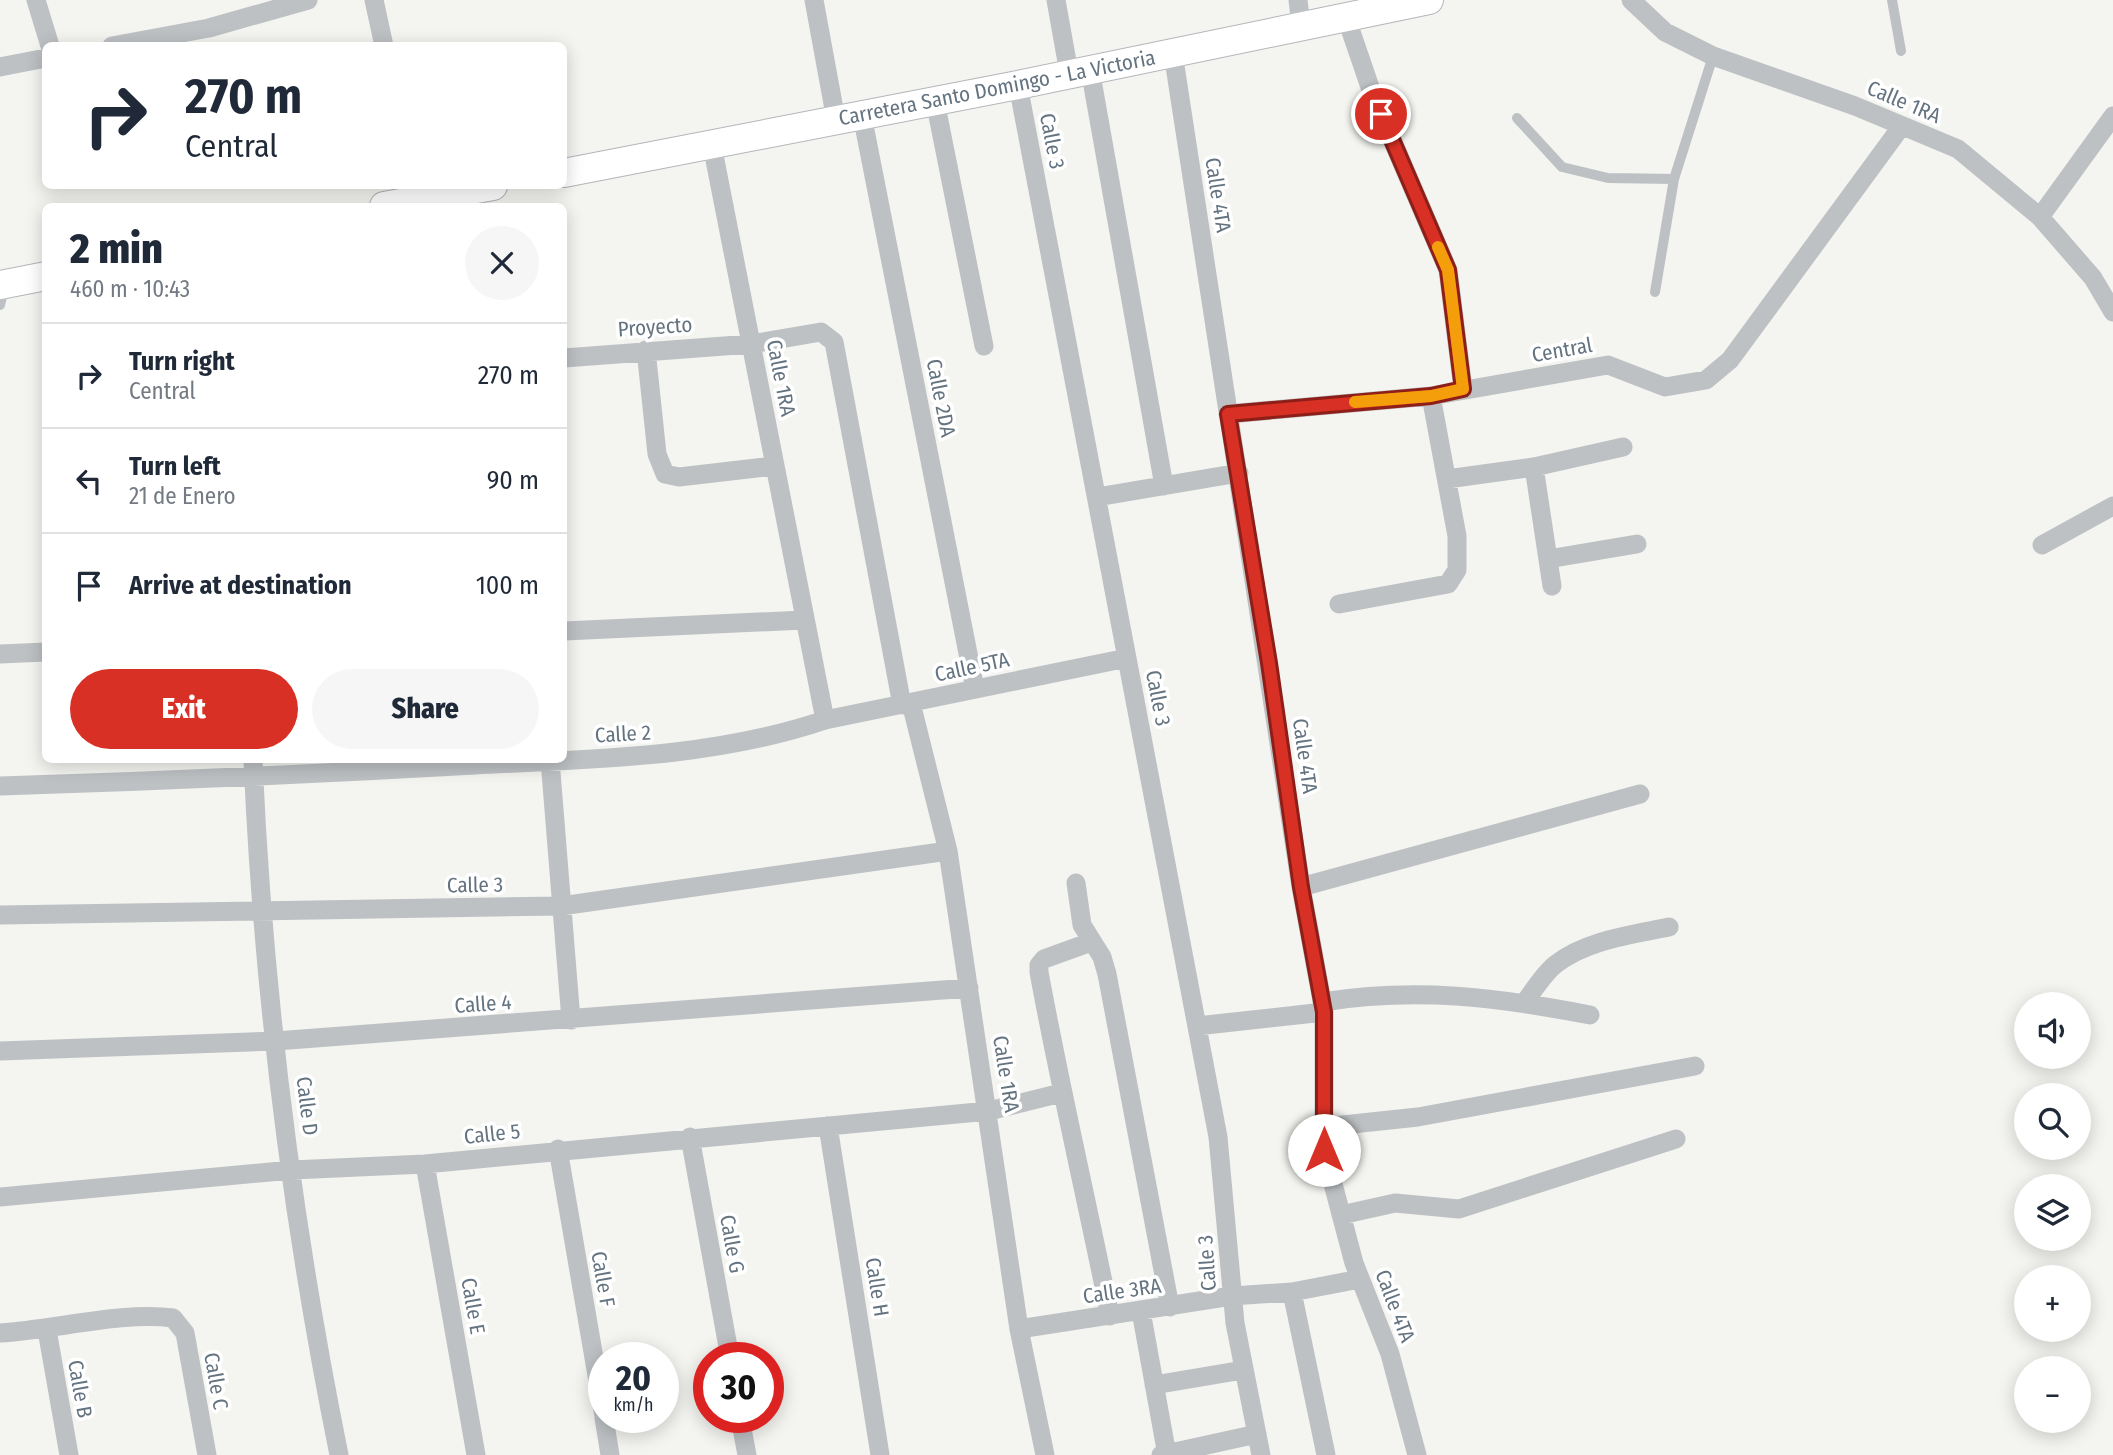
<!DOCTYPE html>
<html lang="en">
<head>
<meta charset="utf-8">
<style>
	:root { --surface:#fff; --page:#f6f6f7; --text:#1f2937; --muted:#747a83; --line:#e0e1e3; --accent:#d93025 }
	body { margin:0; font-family:"Fira Sans Condensed",sans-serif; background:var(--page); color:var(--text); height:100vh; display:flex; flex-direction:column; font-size:26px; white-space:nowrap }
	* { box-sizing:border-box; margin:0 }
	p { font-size:23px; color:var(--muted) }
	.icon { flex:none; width:38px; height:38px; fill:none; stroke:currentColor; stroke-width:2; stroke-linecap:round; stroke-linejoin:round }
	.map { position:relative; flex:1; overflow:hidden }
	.details { position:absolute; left:42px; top:203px; width:525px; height:560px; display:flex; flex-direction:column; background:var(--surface); border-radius:10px; box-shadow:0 4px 18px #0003 }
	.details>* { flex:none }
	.guide { position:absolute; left:42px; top:42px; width:525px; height:147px; border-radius:10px; box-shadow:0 4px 18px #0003; background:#fff; color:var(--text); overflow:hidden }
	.tools { position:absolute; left:2014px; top:992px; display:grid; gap:14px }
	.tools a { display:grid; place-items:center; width:77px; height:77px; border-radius:50%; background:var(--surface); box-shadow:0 4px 18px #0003; font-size:35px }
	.speed { position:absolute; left:588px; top:1342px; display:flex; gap:14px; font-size:35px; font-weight:700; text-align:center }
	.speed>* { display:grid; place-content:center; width:91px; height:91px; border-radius:50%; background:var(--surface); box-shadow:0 4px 18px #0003; line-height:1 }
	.speed small { font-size:18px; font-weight:400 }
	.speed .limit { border:10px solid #d22; background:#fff; color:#111 }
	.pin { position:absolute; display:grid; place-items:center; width:60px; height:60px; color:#fff; margin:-30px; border:4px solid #fff; border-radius:50%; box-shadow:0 2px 7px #0007 }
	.me { position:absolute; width:77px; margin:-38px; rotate:0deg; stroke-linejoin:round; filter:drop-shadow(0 0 5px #0008) }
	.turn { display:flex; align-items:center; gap:24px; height:147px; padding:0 28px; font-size:32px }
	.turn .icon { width:91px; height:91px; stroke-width:2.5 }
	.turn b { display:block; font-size:49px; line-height:60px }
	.round { display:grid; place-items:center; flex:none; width:74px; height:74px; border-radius:37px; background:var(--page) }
	.head { display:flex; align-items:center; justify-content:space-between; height:119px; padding:0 28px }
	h1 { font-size:42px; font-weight:800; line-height:52px }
	.button { display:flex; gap:14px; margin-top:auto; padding:14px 28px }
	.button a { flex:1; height:80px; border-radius:42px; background:var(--accent); color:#fff; font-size:28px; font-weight:800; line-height:80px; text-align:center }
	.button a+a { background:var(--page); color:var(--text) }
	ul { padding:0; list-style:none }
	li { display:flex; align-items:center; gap:21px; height:105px; padding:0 28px; border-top:2px solid var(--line) }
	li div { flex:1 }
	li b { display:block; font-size:26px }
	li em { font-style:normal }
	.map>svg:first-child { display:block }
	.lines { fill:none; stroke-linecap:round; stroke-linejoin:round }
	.secondary-casing { stroke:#b2b6ba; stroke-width:30 }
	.lane { stroke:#bdc1c4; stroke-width:10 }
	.street { stroke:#bdc1c4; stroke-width:19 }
	.secondary { stroke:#fff; stroke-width:28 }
	.route-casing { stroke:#8d1f18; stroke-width:18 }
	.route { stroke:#d93025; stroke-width:12 }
	.slow { stroke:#f59e0b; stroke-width:12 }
	.labels { text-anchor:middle; stroke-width:7; stroke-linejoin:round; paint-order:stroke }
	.street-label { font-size:21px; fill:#647380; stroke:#fff }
</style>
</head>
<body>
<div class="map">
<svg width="2113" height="1455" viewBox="0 0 2113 1455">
	<rect width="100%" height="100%" fill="#f4f4f0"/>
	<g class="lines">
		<g class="secondary-casing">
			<path id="secondary" d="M564,173L1018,85L1429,0
				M384,206L493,186
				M0,285L46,276"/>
		</g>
		<path class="lane" d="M1892,0L1901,51
			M1517,118L1562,167L1608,178L1674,179
			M1655,292L1674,179L1713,56
			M0,305L4,288"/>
		<path class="street" d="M36,0L50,46
			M374,0L384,46
			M814,0L836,120
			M1056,0L1069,73
			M1298,0L1301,26
			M1631,0L1665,32L1713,56L1855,106L1958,149L2040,217L2093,278L2113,312
			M1346,17L1372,93L1448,270L1463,389
			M112,46L209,28L308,0
			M1173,53L1301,887L1324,1012V1150L1354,1263L1390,1354L1417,1455
			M0,67L46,58
			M1090,69L1164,486
			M1018,85L1218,1137L1235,1323L1261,1455
			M935,101L984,346
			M862,115L975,689
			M712,145L825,720
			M2040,217L2113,116
			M646,350L657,454L665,474L679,477L774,466
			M564,358L751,344L821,332L834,342L902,705
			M1228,414L1431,396L1608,365L1665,387L1706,380L1730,360L1901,127
			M1534,467L1623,447
			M1447,479L1534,467L1552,586
			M1097,497L1239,473
			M2042,545L2113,506
			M1548,559L1637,544
			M1339,604L1448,584L1457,570V536L1431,396
			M564,631L804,620
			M0,654L46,652
			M911,703L948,851L1019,1329L1045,1455
			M253,760C263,992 293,1227 339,1455
			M550,760L571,1020
			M0,786C159,781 317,774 475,765C593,759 713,758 825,720L1127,658
			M1076,883L1082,925L1102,957L1107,974L1170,1307
			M1301,887L1640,794
			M0,915L561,906L948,851
			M1091,942L1044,959L1039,965V972C1060,1087 1087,1201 1110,1316
			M1322,1002C1417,987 1496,997 1590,1015
			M1525,1002C1534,990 1544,973 1556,964C1587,940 1631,935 1669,927
			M1197,1026L1324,1012
			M0,1051L276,1041L969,988
			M828,1126L880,1455
			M1324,1127L1418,1117L1695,1066
			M690,1137L730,1358
			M558,1149L604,1416
			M425,1164L476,1455
			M0,1197L292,1170L425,1164L989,1111L1061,1093
			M1341,1215L1395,1203L1459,1209L1676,1139
			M1292,1292L1326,1455
			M1141,1311L1167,1455
			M1019,1329L1232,1296L1292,1292L1360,1279
			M47,1330L69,1455
			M0,1333C53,1330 124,1311 173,1318L185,1333L207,1455
			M1154,1385L1243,1370
			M604,1418L610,1455
			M740,1418L747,1455
			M1161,1455L1257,1434"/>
		<use href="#secondary" class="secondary"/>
	</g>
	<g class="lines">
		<g class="route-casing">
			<path id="route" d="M1324,1150V1012L1301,887L1269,663L1228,414L1431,396L1463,389L1448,270L1381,114"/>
		</g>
		<use href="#route" class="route"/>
		<path class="slow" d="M1355,402L1431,396L1463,389L1448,270L1438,247"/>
	</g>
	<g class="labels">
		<g class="street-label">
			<text transform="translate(997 88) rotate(-11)" y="7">Carretera Santo Domingo - La Victoria</text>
			<text transform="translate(1904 102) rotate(23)" y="7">Calle 1RA</text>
			<text transform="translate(1052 141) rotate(79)" y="7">Calle 3</text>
			<text transform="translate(1218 195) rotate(81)" y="7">Calle 4TA</text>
			<text transform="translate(655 327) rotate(-4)" y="7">Proyecto</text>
			<text transform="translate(1562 350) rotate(-10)" y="7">Central</text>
			<text transform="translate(781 378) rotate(79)" y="7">Calle 1RA</text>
			<text transform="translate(941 398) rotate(79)" y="7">Calle 2DA</text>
			<text transform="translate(972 667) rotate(-12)" y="7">Calle 5TA</text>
			<text transform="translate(1158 698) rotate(79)" y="7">Calle 3</text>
			<text transform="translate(623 734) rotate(-3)" y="7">Calle 2</text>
			<text transform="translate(1305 756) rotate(82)" y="7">Calle 4TA</text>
			<text transform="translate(475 885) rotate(-1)" y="7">Calle 3</text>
			<text transform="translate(483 1004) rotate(-4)" y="7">Calle 4</text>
			<text transform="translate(1006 1074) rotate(81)" y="7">Calle 1RA</text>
			<text transform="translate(307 1106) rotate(83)" y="7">Calle D</text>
			<text transform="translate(492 1134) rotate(-6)" y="7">Calle 5</text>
			<text transform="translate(732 1244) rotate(80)" y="7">Calle G</text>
			<text transform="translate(1207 1263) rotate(-94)" y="7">Calle 3</text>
			<text transform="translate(603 1279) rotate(80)" y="7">Calle F</text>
			<text transform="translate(877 1287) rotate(81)" y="7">Calle H</text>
			<text transform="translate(1122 1291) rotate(-8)" y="7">Calle 3RA</text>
			<text transform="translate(473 1306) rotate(80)" y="7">Calle E</text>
			<text transform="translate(1395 1306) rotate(69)" y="7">Calle 4TA</text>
			<text transform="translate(216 1381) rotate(80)" y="7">Calle C</text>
			<text transform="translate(80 1389) rotate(80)" y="7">Calle B</text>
		</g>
	</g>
</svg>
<div class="tools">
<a><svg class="icon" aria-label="sound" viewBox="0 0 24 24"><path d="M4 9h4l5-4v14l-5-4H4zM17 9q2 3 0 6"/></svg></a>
<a><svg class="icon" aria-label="search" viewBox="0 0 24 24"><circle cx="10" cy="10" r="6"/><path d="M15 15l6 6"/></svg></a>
<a><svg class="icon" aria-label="layers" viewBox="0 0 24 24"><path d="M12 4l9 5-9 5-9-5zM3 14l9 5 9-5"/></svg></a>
<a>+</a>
<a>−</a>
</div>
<div class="speed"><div>20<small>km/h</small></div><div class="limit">30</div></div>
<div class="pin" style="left:1381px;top:114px;background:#d93025"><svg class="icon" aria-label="arrive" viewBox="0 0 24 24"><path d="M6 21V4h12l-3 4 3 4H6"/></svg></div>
<svg class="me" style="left:1324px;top:1150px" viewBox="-20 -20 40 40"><circle r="19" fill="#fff"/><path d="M0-13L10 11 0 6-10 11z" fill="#d93025"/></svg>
<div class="guide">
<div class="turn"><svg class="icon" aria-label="right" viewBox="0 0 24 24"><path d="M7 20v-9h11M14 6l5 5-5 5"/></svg><div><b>270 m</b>Central</div></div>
</div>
<section class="details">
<div class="head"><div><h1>2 min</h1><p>460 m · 10:43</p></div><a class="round"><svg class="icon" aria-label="close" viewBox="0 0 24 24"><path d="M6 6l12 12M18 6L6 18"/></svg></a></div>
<ul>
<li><svg class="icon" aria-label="right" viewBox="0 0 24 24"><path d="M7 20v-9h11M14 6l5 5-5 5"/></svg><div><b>Turn right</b><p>Central</p></div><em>270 m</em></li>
<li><svg class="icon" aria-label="left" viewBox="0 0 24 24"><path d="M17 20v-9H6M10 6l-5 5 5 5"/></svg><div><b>Turn left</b><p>21 de Enero</p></div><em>90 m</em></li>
<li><svg class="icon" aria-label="arrive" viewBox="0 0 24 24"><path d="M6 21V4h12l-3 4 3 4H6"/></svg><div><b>Arrive at destination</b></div><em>100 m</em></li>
</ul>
<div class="button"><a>Exit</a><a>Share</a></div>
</section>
</div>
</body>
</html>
